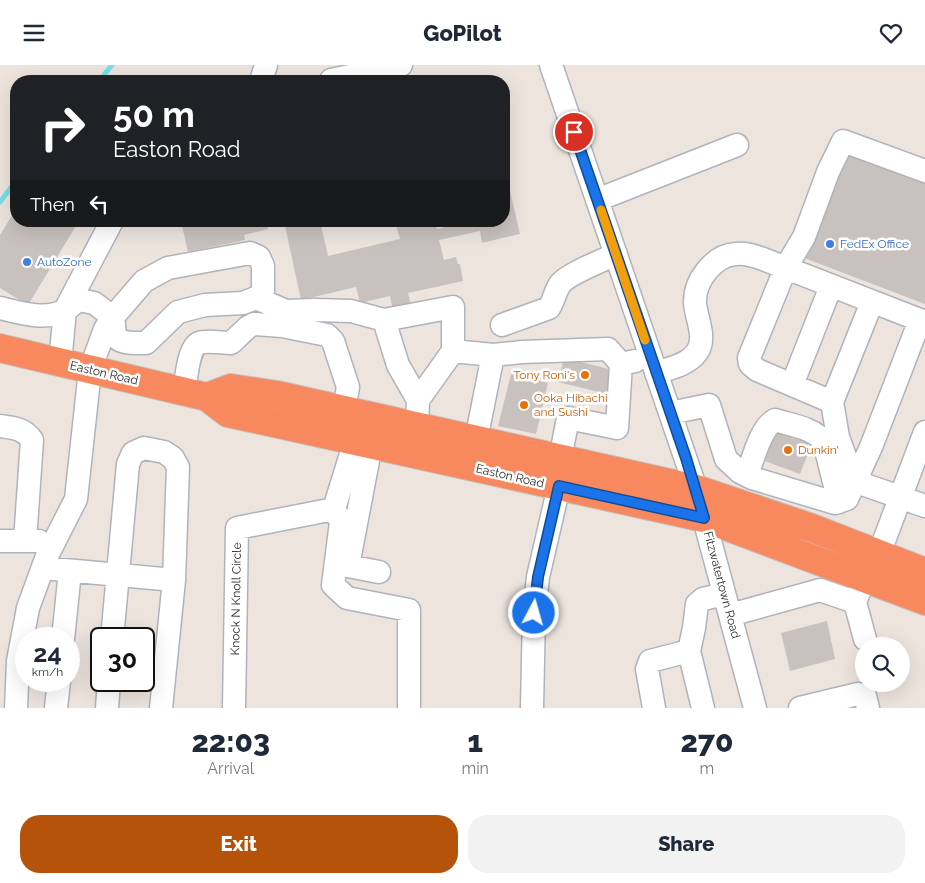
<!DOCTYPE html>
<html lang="en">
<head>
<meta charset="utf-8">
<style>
	:root { --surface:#fff; --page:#f2f2f3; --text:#1f2937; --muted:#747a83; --accent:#b45309 }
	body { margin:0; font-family:Raleway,sans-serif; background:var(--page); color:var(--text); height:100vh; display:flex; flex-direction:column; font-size:19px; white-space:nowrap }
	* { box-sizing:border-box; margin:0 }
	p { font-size:16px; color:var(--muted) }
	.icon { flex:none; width:28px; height:28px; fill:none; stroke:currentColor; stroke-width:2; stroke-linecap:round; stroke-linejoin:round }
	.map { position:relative; height:643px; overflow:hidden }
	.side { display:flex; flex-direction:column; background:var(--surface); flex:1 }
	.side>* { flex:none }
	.guide { position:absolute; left:10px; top:10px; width:500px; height:152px; border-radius:20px; box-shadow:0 5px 20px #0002; background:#202124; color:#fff; overflow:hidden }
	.tools { position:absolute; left:855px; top:572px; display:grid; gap:10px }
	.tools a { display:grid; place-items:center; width:55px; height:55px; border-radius:50%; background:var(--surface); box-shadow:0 5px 20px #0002; font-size:25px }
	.speed { position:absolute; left:15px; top:562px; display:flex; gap:10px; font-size:25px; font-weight:700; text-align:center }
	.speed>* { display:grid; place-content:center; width:65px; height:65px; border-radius:50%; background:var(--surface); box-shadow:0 5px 20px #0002; line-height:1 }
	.speed small { font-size:12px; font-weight:400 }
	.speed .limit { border:2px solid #111; border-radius:8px; background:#fff; color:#111 }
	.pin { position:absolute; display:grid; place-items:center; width:42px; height:42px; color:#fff; margin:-21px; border:2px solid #fff; border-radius:50%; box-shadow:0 1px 5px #0007 }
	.me { position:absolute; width:55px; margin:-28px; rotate:6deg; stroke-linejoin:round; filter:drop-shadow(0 0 4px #0008) }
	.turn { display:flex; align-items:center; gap:18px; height:105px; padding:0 20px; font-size:22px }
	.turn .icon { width:65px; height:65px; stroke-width:2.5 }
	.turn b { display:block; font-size:35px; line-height:42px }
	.then { display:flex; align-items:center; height:48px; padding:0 20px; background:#0003; gap:10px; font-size:19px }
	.eta { display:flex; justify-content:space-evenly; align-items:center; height:85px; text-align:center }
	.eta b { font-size:30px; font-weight:800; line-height:35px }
	.button { display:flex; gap:10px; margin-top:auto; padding:10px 20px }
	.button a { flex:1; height:58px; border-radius:20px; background:var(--accent); color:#fff; font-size:20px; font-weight:800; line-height:58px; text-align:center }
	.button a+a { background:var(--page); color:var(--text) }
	header { display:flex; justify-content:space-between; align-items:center; height:65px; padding:0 20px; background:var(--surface); font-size:22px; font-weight:800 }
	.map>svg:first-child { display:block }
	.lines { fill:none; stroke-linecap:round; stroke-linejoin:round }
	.stream { stroke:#76deea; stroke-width:5 }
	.building { fill:#c8c1be }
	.minor-casing { stroke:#afb3bb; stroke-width:25 }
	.highway-casing { stroke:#c4c4c4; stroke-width:30 }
	.minor { stroke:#fff; stroke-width:22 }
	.highway { stroke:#f8885e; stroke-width:28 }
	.route-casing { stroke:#114b97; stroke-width:12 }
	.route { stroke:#1a73e8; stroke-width:9 }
	.slow { stroke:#f59e0b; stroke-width:9 }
	.shop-dot { fill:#3f7fe0; stroke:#fff; stroke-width:2 }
	.food-dot { fill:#e8710a; stroke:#fff; stroke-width:2 }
	.labels { text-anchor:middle; stroke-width:5; stroke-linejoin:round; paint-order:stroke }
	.shop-label { font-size:12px; fill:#366cbe; stroke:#fff; text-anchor:start }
	.street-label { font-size:12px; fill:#2c2c2c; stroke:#fff }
	.food-label { font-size:12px; fill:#c56008; stroke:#fff; text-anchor:start }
</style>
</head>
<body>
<header><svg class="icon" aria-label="menu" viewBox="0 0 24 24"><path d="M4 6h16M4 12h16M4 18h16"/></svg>GoPilot<svg class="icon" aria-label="heart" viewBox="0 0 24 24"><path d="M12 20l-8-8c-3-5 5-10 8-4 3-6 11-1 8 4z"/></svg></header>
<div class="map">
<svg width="925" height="643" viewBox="0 0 925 643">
	<rect width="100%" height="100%" fill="#ede4de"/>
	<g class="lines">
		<path class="stream" d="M99,16L112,0
			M0,137L16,116"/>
	</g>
	<path class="building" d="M847,82L925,111V239L804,193Z
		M504,100L520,169L482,178L480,166L439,175L444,195L456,192L458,199H460L463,216L408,228L411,241L393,245L390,231L360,238L356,222L301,235L284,156H320L328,191L400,174L395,156H435L437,164L469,156H504Z
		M16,144V156H79L28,240L0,223V170Z
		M181,156H267L268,164L244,170L245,175L188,187Z
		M564,293L613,305L607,329L558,317Z
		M511,309L548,318L536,369L498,361Z
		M778,361L810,374L805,386H809L800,409L762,395L771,372L774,373Z
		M827,556L835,594L790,606L781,568Z"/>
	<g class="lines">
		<g class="minor-casing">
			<path id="minor" d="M551,0L696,424L755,643
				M261,16L266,0
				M331,16V15L401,0
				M597,135L737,80
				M256,233L286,246L315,245L351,246L384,255
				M0,243C20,248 46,256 66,245C70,242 74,238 79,235L94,238L113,252C114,257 114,269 117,273C121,279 140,278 146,278L178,247L205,240L243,238L258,232L263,226V201L259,192L250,188L168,203L144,216L113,252L105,264L90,305L76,434L47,491L28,543L18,596L16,643
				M502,260L549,243C554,236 555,225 561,218C570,208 602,196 616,189
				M60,298L65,245L112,156
				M656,308C670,303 688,300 697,287C707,273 696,253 695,238C694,216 714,190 736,189C746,188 754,191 763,194L925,257
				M792,320L831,221
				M184,327C186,316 188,283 199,278C207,275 222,278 231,278L248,262L254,259L282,261L327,270L333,276L348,322L344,345
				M418,335L453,286
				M832,337L872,237
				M670,348L709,340L726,394L740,407L752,413L835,438L847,434L871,382L920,255
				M0,361C14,363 23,363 32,375L25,476
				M417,362L418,335L398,300L384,255L453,242V286L493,290
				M476,375L493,290L522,287L608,284L621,299
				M355,376L334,444L341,457L333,520L347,533L409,545V643
				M371,380L348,501L379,507
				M560,394L568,353L617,363L621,299L635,296
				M747,410C753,395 760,363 775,355C791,360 814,363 824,377L839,437
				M854,416L838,372L832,337L757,305L750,299L749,293L786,202L804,172L828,107L843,76L925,106
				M854,416L925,441
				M0,476H39
				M879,489L925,367
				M43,503L174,515L161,643
				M855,537L865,574
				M730,550L820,525L855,537L865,513
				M63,574L70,506
				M112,574L128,399L133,388L144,383L164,387L173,393L178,402L174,515
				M56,643L59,616
				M107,643L109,616
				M234,643L237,463L334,444
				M532,643L534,548L538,512L559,421
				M654,643L647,604L650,596L689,586
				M703,643L689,586L694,563L697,539L703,534L724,529
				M800,643L858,629L865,631L868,643"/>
		</g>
		<g class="highway-casing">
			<path id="highway" d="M0,283L207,332L228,348L704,453L925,536
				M207,332L231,323L277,330L696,424L812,463L925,507"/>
		</g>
		<use href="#minor" class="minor"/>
		<use href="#highway" class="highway"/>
	</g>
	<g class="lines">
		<g class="route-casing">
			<path id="route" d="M534,548L538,512L559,421L704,453L686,393L574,67"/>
		</g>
		<use href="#route" class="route"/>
		<path class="slow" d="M601,145L645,275"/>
	</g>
	<g class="shop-dot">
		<circle cx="830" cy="179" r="5"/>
		<circle cx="27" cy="197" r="5"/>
	</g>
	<g class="food-dot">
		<circle cx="585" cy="310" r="5"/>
		<circle cx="524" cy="340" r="5"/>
		<circle cx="788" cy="385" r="5"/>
	</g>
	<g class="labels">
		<g class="shop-label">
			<text x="840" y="183">FedEx Office</text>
			<text x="37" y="201">AutoZone</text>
		</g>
		<g class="street-label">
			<text transform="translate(104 308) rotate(13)" y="4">Easton Road</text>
			<text transform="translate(510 411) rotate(13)" y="4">Easton Road</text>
			<text transform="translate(722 520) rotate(75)" y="4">Fitzwatertown Road</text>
			<text transform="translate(236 534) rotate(-89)" y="4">Knock N Knoll Circle</text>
		</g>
		<g class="food-label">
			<text x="575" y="314" text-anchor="end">Tony Roni's</text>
			<text x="534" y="337">Ooka Hibachi<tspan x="534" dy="14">and Sushi</tspan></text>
			<text x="798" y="389">Dunkin'</text>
		</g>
	</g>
</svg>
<div class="tools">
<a><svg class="icon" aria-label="search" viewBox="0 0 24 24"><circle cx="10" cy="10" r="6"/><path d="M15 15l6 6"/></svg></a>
</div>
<div class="speed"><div>24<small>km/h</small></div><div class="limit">30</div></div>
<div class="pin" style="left:574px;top:67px;background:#d93025"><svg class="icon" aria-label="arrive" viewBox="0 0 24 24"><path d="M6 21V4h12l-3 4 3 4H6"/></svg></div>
<svg class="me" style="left:534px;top:548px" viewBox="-20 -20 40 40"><circle r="17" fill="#1a73e8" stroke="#fff" stroke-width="3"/><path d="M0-11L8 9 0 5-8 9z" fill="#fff"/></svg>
<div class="guide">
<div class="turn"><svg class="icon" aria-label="right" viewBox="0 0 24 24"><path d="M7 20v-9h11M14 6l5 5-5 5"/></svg><div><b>50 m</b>Easton Road</div></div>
<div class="then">Then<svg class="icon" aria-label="left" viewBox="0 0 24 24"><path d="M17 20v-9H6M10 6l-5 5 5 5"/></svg></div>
</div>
</div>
<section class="side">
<div class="eta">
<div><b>22:03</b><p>Arrival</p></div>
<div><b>1</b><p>min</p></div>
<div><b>270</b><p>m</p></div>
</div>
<div class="button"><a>Exit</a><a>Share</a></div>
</section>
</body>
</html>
